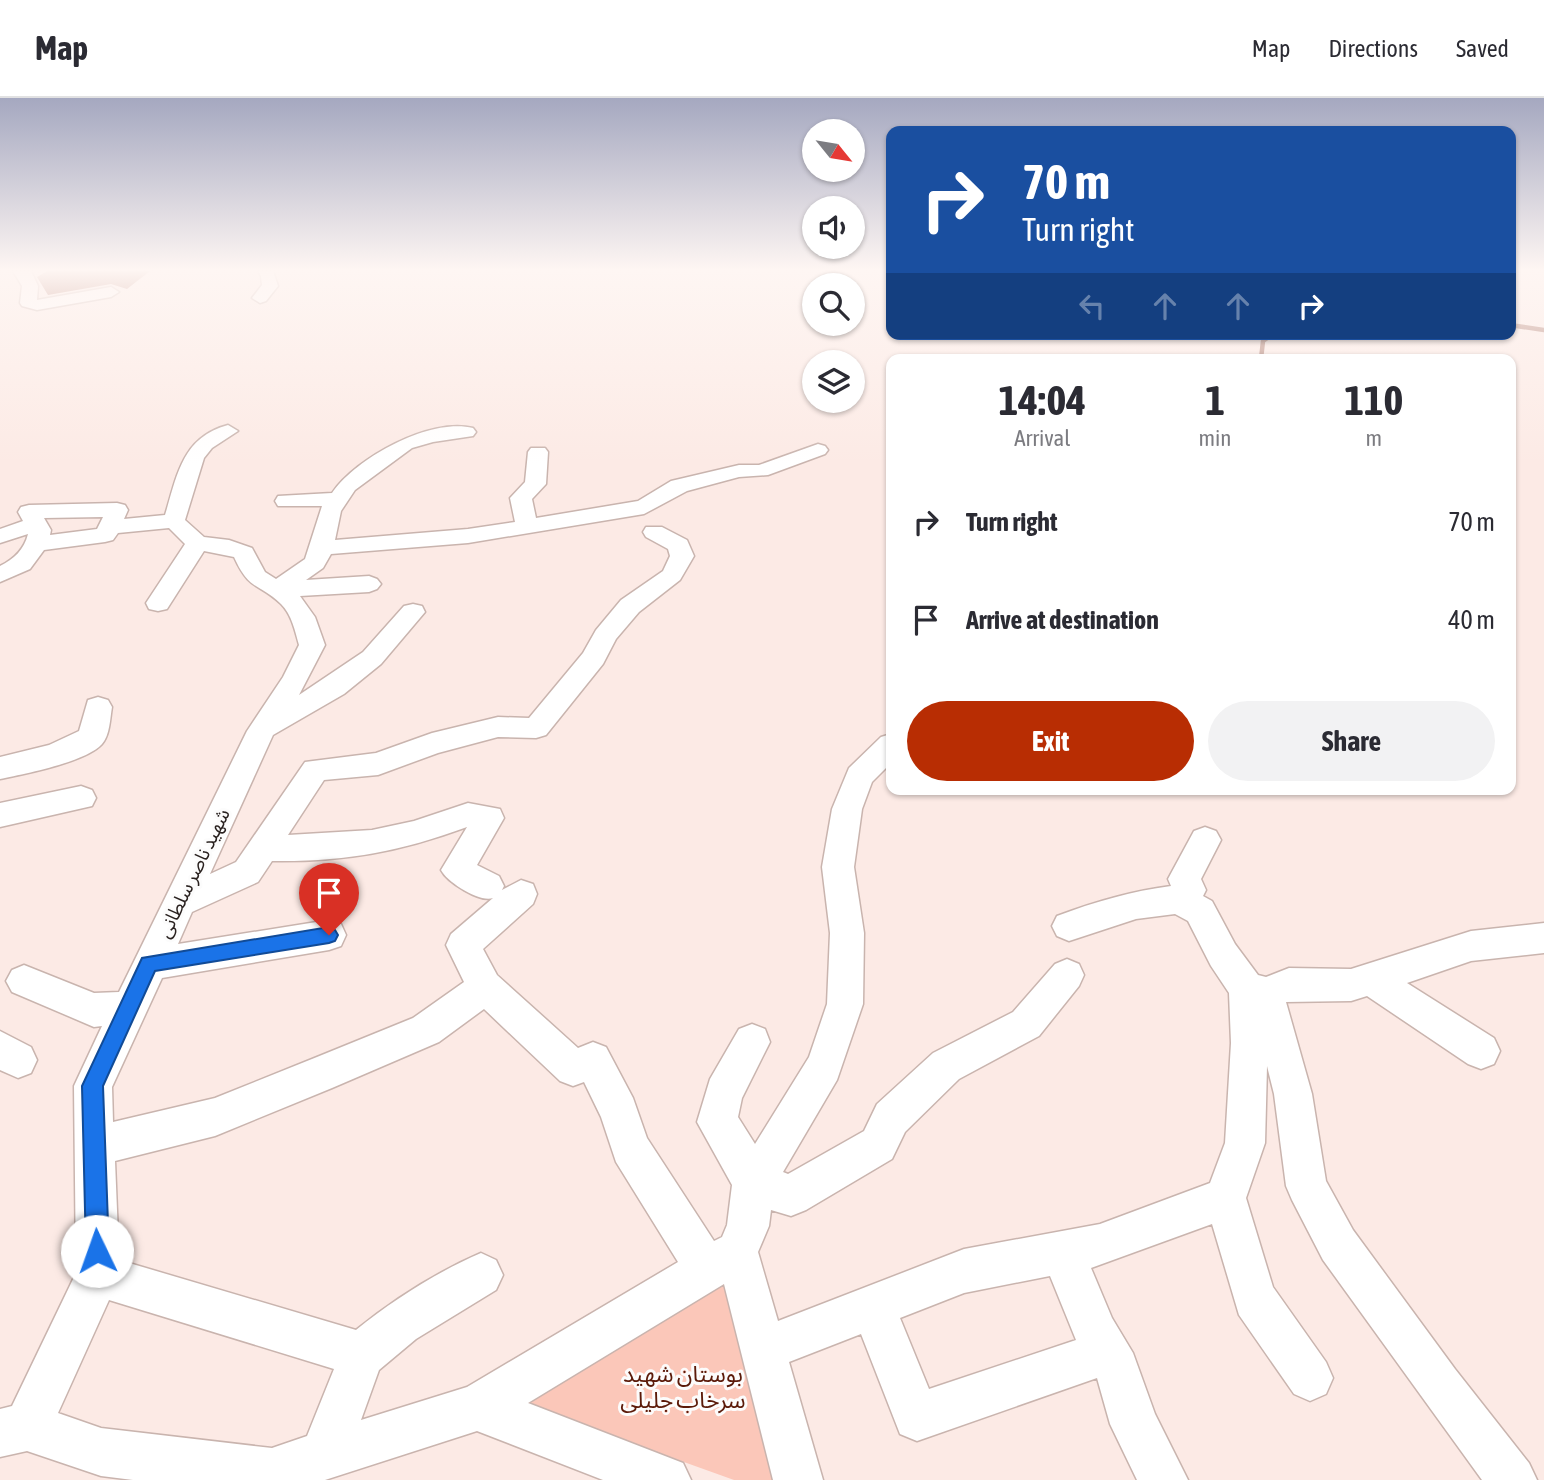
<!DOCTYPE html>
<html lang="en">
<head>
<meta charset="utf-8">
<style>
	:root { --surface:#fff; --page:#f2f2f3; --text:#2b2b33; --muted:#7c7c81; --line:#e1e1e2; --accent:#b82d03 }
	body { margin:0; font-family:"Asap Condensed","Noto Sans Arabic",sans-serif; background:var(--page); color:var(--text); height:100vh; display:flex; flex-direction:column; font-size:26px; white-space:nowrap }
	* { box-sizing:border-box; margin:0 }
	p { font-size:23px; color:var(--muted) }
	.icon { flex:none; width:38px; height:38px; fill:none; stroke:currentColor; stroke-width:2; stroke-linecap:round; stroke-linejoin:round }
	.map { position:relative; flex:1; overflow:hidden }
	.panel { position:absolute; left:886px; top:256px; width:630px; height:441px; display:flex; flex-direction:column; background:var(--surface); border-radius:14px; box-shadow:0 2px 5px #0004 }
	.panel>* { flex:none }
	.guide { position:absolute; left:886px; top:28px; width:630px; height:214px; border-radius:14px; box-shadow:0 2px 5px #0004; background:#1a4fa0; color:#fff; overflow:hidden }
	.needle { width:46px; rotate:120deg }
	.tools { position:absolute; left:802px; top:21px; display:grid; gap:14px }
	.tools a { display:grid; place-items:center; width:63px; height:63px; border-radius:50%; background:var(--surface); box-shadow:0 2px 5px #0004; font-size:35px }
	.pin { position:absolute; display:grid; place-items:center; width:60px; height:60px; color:#fff; margin:-72px -30px; border-radius:50% 50% 50% 0; rotate:-45deg; box-shadow:0 0 7px #0007 }
	.pin .icon { rotate:45deg }
	.me { position:absolute; width:77px; margin:-38px; rotate:357deg; stroke-linejoin:round; filter:drop-shadow(0 0 5px #0008) }
	.turn { display:flex; align-items:center; gap:24px; height:147px; padding:0 21px; font-size:32px }
	.turn .icon { width:91px; height:91px; stroke-width:2.5 }
	.turn b { display:block; font-size:49px; line-height:60px }
	.lanes { display:flex; align-items:center; height:66px; padding:0 21px; background:#0003; justify-content:center; gap:35px; direction:ltr }
	.lanes .off { opacity:.35 }
	.eta { display:flex; justify-content:space-evenly; align-items:center; height:119px; text-align:center }
	.eta b { font-size:42px; font-weight:700; line-height:49px }
	.cta { display:flex; gap:14px; margin-top:auto; padding:14px 21px }
	.cta a { flex:1; height:80px; border-radius:42px; background:var(--accent); color:#fff; font-size:28px; font-weight:700; line-height:80px; text-align:center }
	.cta a+a { background:var(--page); color:var(--text) }
	ul { padding:0; list-style:none }
	li { display:flex; align-items:center; gap:21px; height:98px; padding:0 21px }
	li div { flex:1 }
	li b { display:block; font-size:26px }
	li em { font-style:normal }
	header { display:flex; align-items:center; gap:42px; box-sizing:border-box; height:98px; padding:0 35px; background:var(--surface); border-bottom:2px solid var(--line) }
	header strong { font-size:33px }
	nav { display:flex; gap:38px; margin-inline-start:auto; font-size:24px }
	.map>svg:first-child { display:block }
	.green { fill:#fbc7b9 }
	.lines { fill:none; stroke-linecap:round; stroke-linejoin:round }
	.stream { stroke:#a97365; stroke-width:4.5 }
	.building { fill:#a05b4a }
	.minor-casing { stroke:#c9b4ae; stroke-width:3 }
	.minor { fill:#fff; fill-rule:evenodd }
	.route { fill:#1a73e8; stroke:#114b97; stroke-width:2 }
	.labels { text-anchor:middle; stroke-width:6; stroke-linejoin:round; paint-order:stroke }
	.street-label { font-size:19px; fill:#29211f; stroke:#fcfcfc }
	.near-park-label { font-size:23px; fill:#5b1a09; stroke:#fcfcfc }
</style>
</head>
<body>
<header>
<strong>Map</strong>
<nav><a>Map</a><a>Directions</a><a>Saved</a></nav>
</header>
<div class="map">
<svg width="1544" height="1382" viewBox="0 0 1544 1382">
	<rect width="100%" height="100%" fill="#fceae5"/>
	<path class="green" d="M729,1182L780,1382H734L514,1303Z"/>
	<g class="lines">
		<path class="stream" d="M1510,227L1544,232
			M1261,261L1263,243L1273,236"/>
	</g>
	<path class="building" d="M47,173H150L127,191L111,186L48,197L37,179Z"/>
	<g class="lines">
		<g class="minor-casing">
			<path id="minor" d="M13,173H31L38,188L37,202L111,189L119,194L111,199L37,212L22,208L20,205L22,188Z
				M258,173H273L278,188L266,203L260,205L252,200L262,187L261,178Z
				M228,327L238,333L212,350L204,360L185,422L204,439L229,442L252,450L265,474L276,481L305,461L322,408H278L275,403L278,398L332,395C356,360 430,319 473,330L476,334L473,338L433,344L412,350L355,392L341,413L335,442L468,431L515,424L510,400L525,384L528,354L531,350H545L548,354L546,386L532,401L536,420L638,403L671,383L739,367H759L818,346L825,348L828,352L825,356L768,377L739,379L687,393L644,416L468,445L331,456L323,470L306,482L369,478L377,481L381,486L377,491L369,494L300,498L315,519L325,547L299,597L363,554L404,508L413,506L422,508L425,514L381,566L344,596L273,637L210,776L236,764L305,664L376,655L432,635L498,619L529,620L583,555L596,532L621,502L663,473L670,458L668,451L646,439L643,434L646,429H662L687,442L694,458L680,482L639,514L616,541L603,566L546,637L536,640L498,639L438,655L378,677L324,682L288,737L372,732L414,723L468,705L500,711L504,720L477,767L499,778L504,788L502,792L521,782L533,786L537,796L533,806L483,851L497,877L578,950L593,944L606,949L633,1000L647,1040L714,1143L722,1139L727,1127L732,1087L697,1024L710,981L739,931L752,926L765,931L770,944L742,1000L738,1019L755,1046L809,959L827,906L830,835L822,769L832,711L849,670L881,639L891,636V665L872,684L862,711L854,769L864,835L863,906L837,982L783,1074L788,1076L864,1033L877,1006L933,955L1013,914L1055,866L1067,861L1079,866L1084,877L1079,888L1039,938L959,981L905,1034L892,1061L806,1112L791,1118L771,1112L769,1128L758,1154L778,1223L964,1151L1100,1126L1210,1085L1225,1045L1231,945L1229,895L1211,868L1188,823L1175,816L1136,821L1069,843L1057,838L1052,828L1057,818C1094,804 1132,793 1171,788L1168,781L1194,733L1205,729L1216,733L1221,742L1201,781L1206,792L1203,798L1212,803L1235,846L1258,877L1266,879L1289,870L1351,871L1471,833L1544,825V855L1471,863L1407,885L1494,940L1500,953L1494,966L1481,971L1468,966L1367,898L1351,903L1286,904L1312,996L1326,1083L1353,1132L1455,1271L1529,1365L1537,1382H1482L1323,1162L1292,1102L1286,1088L1274,996L1267,968L1265,1045L1246,1100L1273,1189L1326,1264L1333,1280L1326,1296L1310,1303L1294,1296L1239,1217L1212,1126L1091,1170L1112,1220L1133,1255L1155,1316L1188,1382H1137L1110,1326L1097,1280L917,1343L900,1336L861,1236L789,1264L823,1382H773L724,1186L528,1305L683,1365L691,1382H603L477,1333L325,1382H133L101,1378L27,1353L0,1359V1311L12,1308L76,1175L74,988L102,928L94,929L12,894L6,883L12,872L24,867L94,895L119,894L247,633L283,579L299,547C295,533 292,517 281,506C258,484 250,494 234,459L204,453L167,511L158,513L149,511L146,505L185,446L169,430L118,435L113,442L105,444L44,452L30,471L0,484V468C14,461 24,452 28,436L0,445V431L23,423L18,414L21,409L29,407L117,405L125,407L128,412L124,421L165,417C177,378 182,339 228,327ZM103,419L97,431L50,437L51,432L44,420ZM467,729L441,772C447,784 480,805 493,800L451,836L446,847L464,884L413,920L317,959L215,1000L113,1024L112,989L162,880L329,852L341,848L346,837L341,826L329,822L178,846L192,814L258,784L272,763C344,764 399,754 467,729ZM484,911L560,983L573,988L584,984L601,1019L616,1064L678,1164L467,1289L361,1322L379,1272L416,1241L496,1192L503,1177L496,1162L481,1155C437,1174 393,1202 356,1232L119,1162L115,1063L215,1038L332,990L439,944ZM1050,1178L1076,1242L929,1291L900,1220L964,1195ZM109,1202L334,1271L307,1338L272,1350L101,1330L58,1315Z
				M98,599L108,602L112,609C110,620 110,637 102,646C86,664 24,676 0,681V659L49,647L79,633L88,602Z
				M81,688L92,692L96,700L92,708L0,729V705Z
				M0,933L31,949L37,962L31,975L18,980L0,972Z"/>
		</g>
		<use href="#minor" class="minor"/>
	</g>
	<linearGradient id="sky" x2="0" y2="1"><stop stop-color="#a5a8c0"/><stop offset="0.47" stop-color="#fef6f3"/><stop offset="1" stop-color="#fef6f3" stop-opacity="0"/></linearGradient>
	<rect width="1544" height="366" fill="url(#sky)"/>
	<path class="route" d="M329,829L335,832L338,837L335,843L329,845L155,873L103,988L109,1153L106,1161L97,1165L89,1161L86,1153L82,988L142,860Z"/>
	<g class="labels">
		<g class="street-label">
			<text transform="translate(193 775) rotate(-64)" y="7">شهید ناصر سلطانی</text>
		</g>
		<g class="near-park-label">
			<text x="683" y="1284">بوستان شهید<tspan x="683" dy="26">سرخاب جلیلی</tspan></text>
		</g>
	</g>
</svg>
<div class="tools">
<a><svg class="needle" viewBox="-14 -14 28 28"><path d="M0-13l5 13h-10z" fill="#e53935"/><path d="M0 13l5-13h-10z" fill="#7c7c81"/></svg></a>
<a><svg class="icon" aria-label="sound" viewBox="0 0 24 24"><path d="M4 9h4l5-4v14l-5-4H4zM17 9q2 3 0 6"/></svg></a>
<a><svg class="icon" aria-label="search" viewBox="0 0 24 24"><circle cx="10" cy="10" r="6"/><path d="M15 15l6 6"/></svg></a>
<a><svg class="icon" aria-label="layers" viewBox="0 0 24 24"><path d="M12 4l9 5-9 5-9-5zM3 14l9 5 9-5"/></svg></a>
</div>
<div class="pin" style="left:329px;top:837px;background:#d93025"><svg class="icon" aria-label="arrive" viewBox="0 0 24 24"><path d="M6 21V4h12l-3 4 3 4H6"/></svg></div>
<svg class="me" style="left:97px;top:1153px" viewBox="-20 -20 40 40"><circle r="19" fill="#fff"/><path d="M0-13L10 11 0 6-10 11z" fill="#1a73e8"/></svg>
<div class="guide">
<div class="turn"><svg class="icon" aria-label="right" viewBox="0 0 24 24"><path d="M7 20v-9h11M14 6l5 5-5 5"/></svg><div><b>70 m</b>Turn right</div></div>
<div class="lanes"><svg class="icon off" aria-label="left" viewBox="0 0 24 24"><path d="M17 20v-9H6M10 6l-5 5 5 5"/></svg><svg class="icon off" aria-label="ahead" viewBox="0 0 24 24"><path d="M12 20V5M6 11l6-6 6 6"/></svg><svg class="icon off" aria-label="ahead" viewBox="0 0 24 24"><path d="M12 20V5M6 11l6-6 6 6"/></svg><svg class="icon" aria-label="right" viewBox="0 0 24 24"><path d="M7 20v-9h11M14 6l5 5-5 5"/></svg></div>
</div>
<section class="panel">
<div class="eta">
<div><b>14:04</b><p>Arrival</p></div>
<div><b>1</b><p>min</p></div>
<div><b>110</b><p>m</p></div>
</div>
<ul>
<li><svg class="icon" aria-label="right" viewBox="0 0 24 24"><path d="M7 20v-9h11M14 6l5 5-5 5"/></svg><div><b>Turn right</b></div><em>70 m</em></li>
<li><svg class="icon" aria-label="arrive" viewBox="0 0 24 24"><path d="M6 21V4h12l-3 4 3 4H6"/></svg><div><b>Arrive at destination</b></div><em>40 m</em></li>
</ul>
<div class="cta"><a>Exit</a><a>Share</a></div>
</section>
</div>
</body>
</html>
